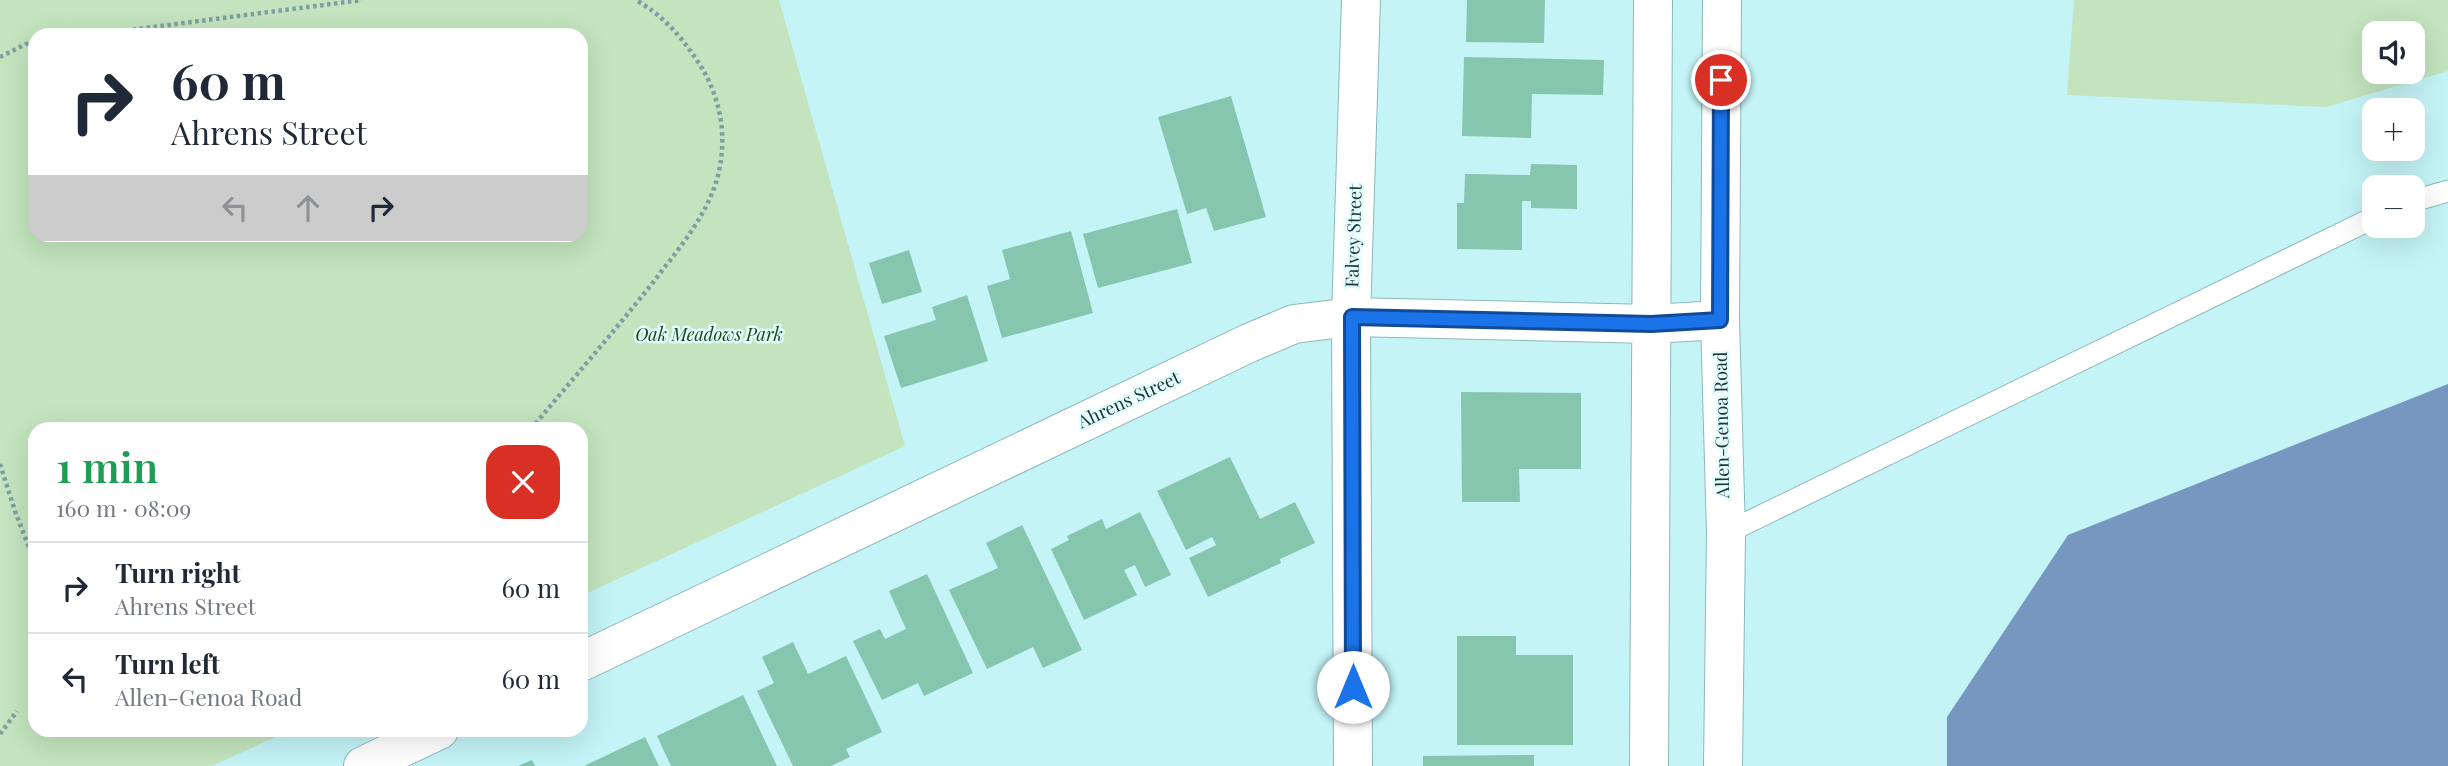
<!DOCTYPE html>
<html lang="en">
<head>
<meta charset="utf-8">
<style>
	:root { --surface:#fff; --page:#f6f6f7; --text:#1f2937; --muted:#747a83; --line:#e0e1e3 }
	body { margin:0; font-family:"Playfair Display",serif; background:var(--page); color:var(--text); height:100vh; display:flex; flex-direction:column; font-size:26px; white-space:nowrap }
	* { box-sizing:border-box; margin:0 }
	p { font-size:23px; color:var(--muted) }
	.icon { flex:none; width:38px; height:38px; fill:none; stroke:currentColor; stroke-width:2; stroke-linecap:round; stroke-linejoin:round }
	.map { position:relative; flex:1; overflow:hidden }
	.panel { position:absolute; left:28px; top:422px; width:560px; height:315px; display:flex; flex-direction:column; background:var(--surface); border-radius:21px; box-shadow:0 7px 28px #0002 }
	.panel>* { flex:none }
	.top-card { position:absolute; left:28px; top:28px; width:560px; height:214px; border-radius:21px; box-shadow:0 7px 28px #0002; background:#fff; color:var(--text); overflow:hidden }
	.fabs { position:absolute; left:2362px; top:21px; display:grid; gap:14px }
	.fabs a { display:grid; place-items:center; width:63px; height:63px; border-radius:14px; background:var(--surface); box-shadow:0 7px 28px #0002; font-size:35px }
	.pin { position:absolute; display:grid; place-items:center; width:60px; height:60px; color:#fff; margin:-30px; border:4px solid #fff; border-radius:50%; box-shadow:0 2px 7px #0007 }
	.me { position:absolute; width:77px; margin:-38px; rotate:0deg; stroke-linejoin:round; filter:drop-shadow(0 0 5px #0008) }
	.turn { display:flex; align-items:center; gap:24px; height:147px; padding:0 28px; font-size:32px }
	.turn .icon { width:91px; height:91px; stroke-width:2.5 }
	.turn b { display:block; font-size:49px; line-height:60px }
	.lanes { display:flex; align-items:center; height:66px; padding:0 28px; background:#0003; justify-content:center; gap:35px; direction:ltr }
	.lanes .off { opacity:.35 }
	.round { display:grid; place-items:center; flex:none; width:74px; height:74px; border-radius:21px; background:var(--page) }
	.head { display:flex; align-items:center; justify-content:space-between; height:119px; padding:0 28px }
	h1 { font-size:42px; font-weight:600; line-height:52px; color:#1e9e55 }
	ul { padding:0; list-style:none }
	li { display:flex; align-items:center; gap:21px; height:91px; padding:0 28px; border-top:2px solid var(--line) }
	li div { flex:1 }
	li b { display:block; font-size:26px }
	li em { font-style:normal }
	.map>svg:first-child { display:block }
	.green { fill:#c3e4be; fill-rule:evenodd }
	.water { fill:#7797c1 }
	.building { fill:#86c5ae }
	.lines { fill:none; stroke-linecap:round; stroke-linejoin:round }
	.lane-casing { stroke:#8bb9bb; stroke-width:23 }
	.street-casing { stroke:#8bb9bb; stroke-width:40 }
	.secondary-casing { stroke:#8bb9bb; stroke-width:40 }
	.path { stroke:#7ca0a1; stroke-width:4.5; stroke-dasharray:3.5 3.5; stroke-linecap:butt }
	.lane { stroke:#fff; stroke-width:21 }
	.street { stroke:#fff; stroke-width:38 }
	.secondary { stroke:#fff; stroke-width:38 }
	.route-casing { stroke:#114b97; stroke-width:18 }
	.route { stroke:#1a73e8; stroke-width:12 }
	.labels { text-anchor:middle; stroke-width:5; stroke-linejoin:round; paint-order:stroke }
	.street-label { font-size:18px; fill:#213435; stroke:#e1fdfe }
	.park-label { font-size:18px; font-style:italic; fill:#16490f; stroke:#e1fdfe }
</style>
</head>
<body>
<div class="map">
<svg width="2448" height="766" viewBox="0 0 2448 766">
	<rect width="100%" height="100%" fill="#c4f4f6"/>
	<path class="green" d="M0,0H779L905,446L581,596V429H35V730H291L212,766H0ZM581,35V234H35V35Z
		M2074,0H2448V71L2326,107L2067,95ZM2375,33H2413V72H2375Z"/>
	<path class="water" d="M2448,384V766H1947V717L2068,535Z"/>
	<path class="building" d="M1467,0H1545L1544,43L1466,42Z
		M1464,57L1604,60L1603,95L1532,94L1531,138L1462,136Z
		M1231,96L1266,217L1214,231L1206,208L1187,214L1158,117Z
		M1531,164L1577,165V209L1531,208V201H1522V250L1457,249V203H1464L1465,174L1530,175Z
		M1177,209L1192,263L1098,288L1083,234Z
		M1071,231L1093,313L1002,338L987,286L1010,279L1002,250Z
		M909,250L922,292L882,304L869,263Z
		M967,295L988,361L901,388L884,336L936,320L932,307Z
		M1461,392L1581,393V469H1519L1520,502H1462Z
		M1230,457L1260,519L1295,502L1315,543L1280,559L1281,563L1208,597L1189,558L1216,545L1212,537L1186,550L1157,491Z
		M1140,512L1171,575L1145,587L1135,565L1124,570L1137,595L1084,620L1051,549L1069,540L1067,536L1102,519L1106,529Z
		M1022,525L1082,650L1043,668L1033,647L987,669L949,590L998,568L986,543Z
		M927,574L973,673L924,696L918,683L882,700L853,641L880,629L885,639L906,629L889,591Z
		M1457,636H1516V655H1573V745H1457Z
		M793,642L808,674L846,656L882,732L846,749L850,757L831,766H793L757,691L774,683L762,657Z
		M743,695L777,766H671L657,736Z
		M645,737L659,766H584Z
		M1534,755V766H1423V756Z
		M532,760L535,766H518Z"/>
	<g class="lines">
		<g class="lane-casing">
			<path id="lane" d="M2413,201L2448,191
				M1726,533L2375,217"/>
		</g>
		<g class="street-casing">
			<path id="street" d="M1353,766L1351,317L1361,0"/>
		</g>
		<g class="secondary-casing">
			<path id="secondary" d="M1722,0L1720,320L1726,533L1723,766
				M581,662L1249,343L1294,324L1351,317L1651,324L1720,320
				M363,766L439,730
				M1649,766L1653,0"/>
		</g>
		<path class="path" d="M91,35L362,0
			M0,57L26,44L35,43
			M531,429C571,381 612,334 651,285C678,249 712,212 720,166C727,129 718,90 696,59C680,35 662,15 636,0
			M0,464L15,511L35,563
			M0,734L17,711"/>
		<use href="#lane" class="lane"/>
		<use href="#street" class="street"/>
		<use href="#secondary" class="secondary"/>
	</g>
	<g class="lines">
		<g class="route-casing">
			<path id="route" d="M1353,687L1352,317L1651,324L1720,320L1721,80"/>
		</g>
		<use href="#route" class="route"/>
	</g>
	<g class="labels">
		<g class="street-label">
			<text transform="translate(1354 236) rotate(-88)" y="6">Falvey Street</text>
			<text transform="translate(1129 400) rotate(-25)" y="6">Ahrens Street</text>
			<text transform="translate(1722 425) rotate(-91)" y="6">Allen-Genoa Road</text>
		</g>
		<g class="park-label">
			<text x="709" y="341">Oak Meadows Park</text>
		</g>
	</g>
</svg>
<div class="fabs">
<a><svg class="icon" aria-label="sound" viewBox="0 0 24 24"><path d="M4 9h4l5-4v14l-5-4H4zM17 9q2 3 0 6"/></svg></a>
<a>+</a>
<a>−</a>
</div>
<div class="pin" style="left:1721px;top:80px;background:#d93025"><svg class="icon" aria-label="arrive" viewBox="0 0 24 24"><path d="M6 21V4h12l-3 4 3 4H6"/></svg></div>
<svg class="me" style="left:1353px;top:687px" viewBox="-20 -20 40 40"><circle r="19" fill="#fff"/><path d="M0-13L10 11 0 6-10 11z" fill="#1a73e8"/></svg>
<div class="top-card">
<div class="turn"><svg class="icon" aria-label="right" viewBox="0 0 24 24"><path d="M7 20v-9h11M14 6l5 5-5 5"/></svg><div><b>60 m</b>Ahrens Street</div></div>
<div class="lanes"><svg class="icon off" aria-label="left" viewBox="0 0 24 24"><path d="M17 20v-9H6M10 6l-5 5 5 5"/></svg><svg class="icon off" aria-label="ahead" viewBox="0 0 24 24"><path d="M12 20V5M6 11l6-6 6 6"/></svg><svg class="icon" aria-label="right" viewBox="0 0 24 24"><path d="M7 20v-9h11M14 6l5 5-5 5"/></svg></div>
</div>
<section class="panel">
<div class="head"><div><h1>1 min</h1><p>160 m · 08:09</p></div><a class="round" style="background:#d93025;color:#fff"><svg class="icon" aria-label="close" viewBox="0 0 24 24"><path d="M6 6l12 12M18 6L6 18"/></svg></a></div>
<ul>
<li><svg class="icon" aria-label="right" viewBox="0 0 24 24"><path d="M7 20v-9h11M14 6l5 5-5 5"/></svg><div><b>Turn right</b><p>Ahrens Street</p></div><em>60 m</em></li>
<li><svg class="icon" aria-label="left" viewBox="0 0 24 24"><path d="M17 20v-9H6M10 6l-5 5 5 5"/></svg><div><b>Turn left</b><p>Allen-Genoa Road</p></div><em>60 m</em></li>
</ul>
</section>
</div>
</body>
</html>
